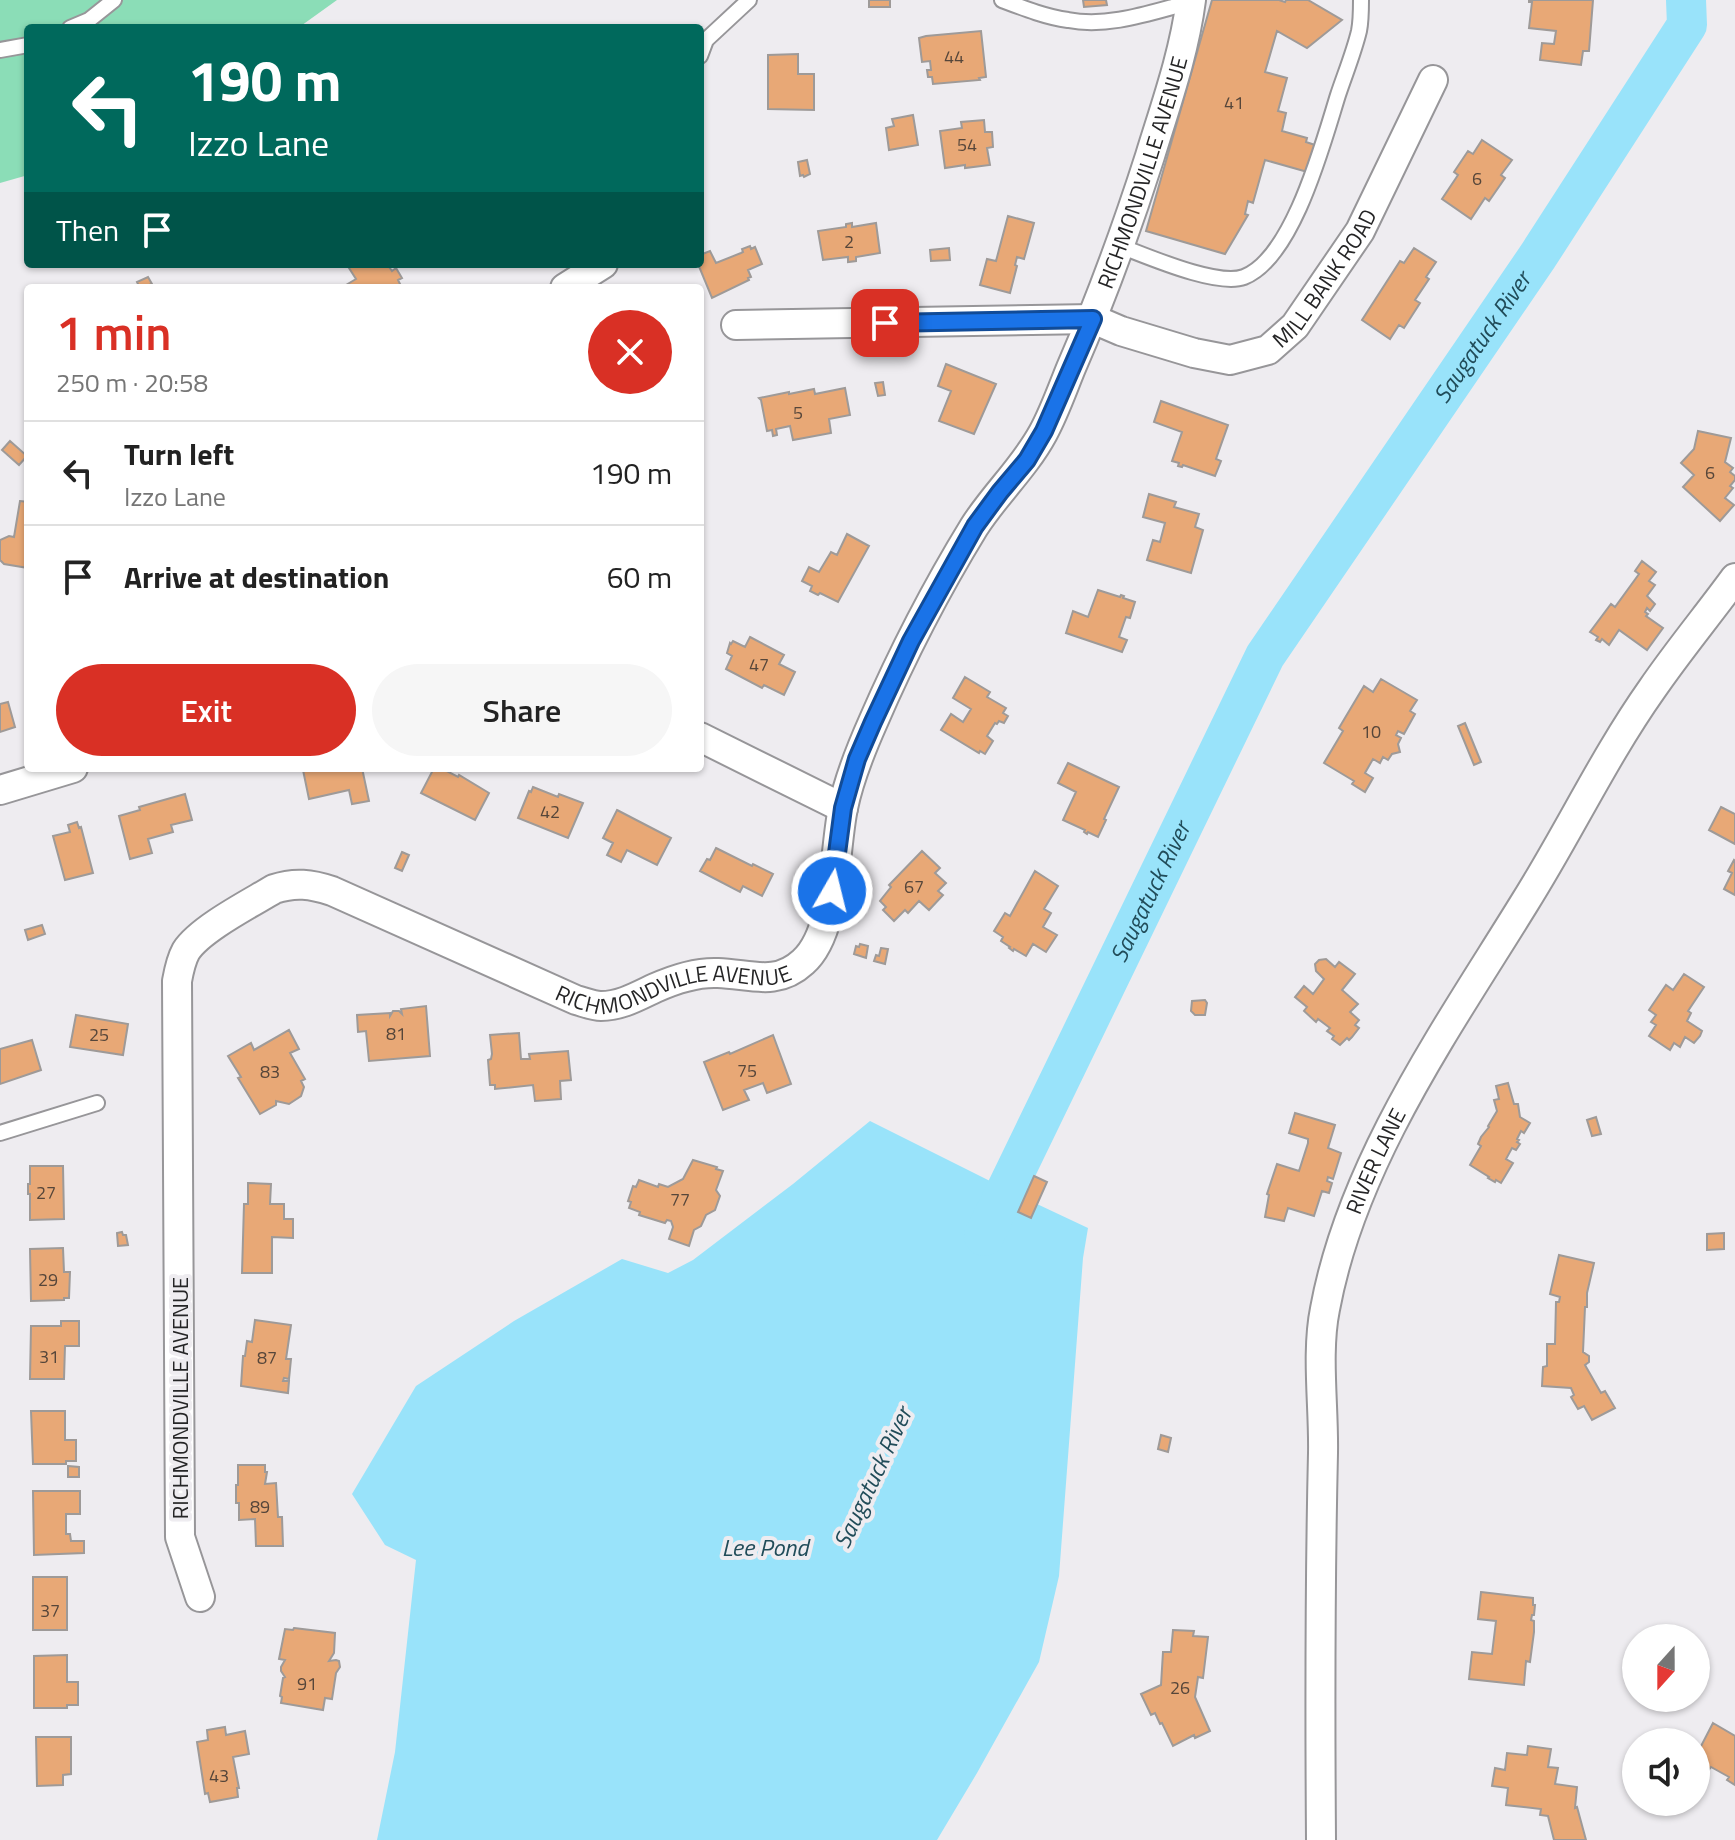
<!DOCTYPE html>
<html lang="en">
<head>
<meta charset="utf-8">
<style>
	:root { --surface:#fff; --page:#f6f6f6; --text:#222; --muted:#767676; --line:#e0e0e0; --accent:#d93025 }
	body { margin:0; font-family:"Titillium Web",sans-serif; background:var(--page); color:var(--text); height:100vh; display:flex; flex-direction:column; font-size:30px; white-space:nowrap }
	* { box-sizing:border-box; margin:0 }
	p { font-size:26px; color:var(--muted) }
	.icon { flex:none; width:44px; height:44px; fill:none; stroke:currentColor; stroke-width:2; stroke-linecap:round; stroke-linejoin:round }
	.map { position:relative; flex:1; overflow:hidden }
	.side { position:absolute; left:24px; top:284px; width:680px; height:488px; display:flex; flex-direction:column; background:var(--surface); border-radius:8px; box-shadow:0 2px 6px #0004 }
	.side>* { flex:none }
	.top-card { position:absolute; left:24px; top:24px; width:680px; height:244px; border-radius:8px; box-shadow:0 2px 6px #0004; background:#00695c; color:#fff; overflow:hidden }
	.needle { width:52px; rotate:201deg }
	.controls { position:absolute; left:1622px; top:1624px; display:grid; gap:16px }
	.controls a { display:grid; place-items:center; width:88px; height:88px; border-radius:50%; background:var(--surface); box-shadow:0 2px 6px #0004; font-size:40px }
	.pin { position:absolute; display:grid; place-items:center; width:68px; height:68px; color:#fff; margin:-34px; border-radius:16px; box-shadow:0 4px 12px #0006 }
	.me { position:absolute; width:88px; margin:-44px; rotate:8deg; stroke-linejoin:round; filter:drop-shadow(0 0 6px #0008) }
	.turn { display:flex; align-items:center; gap:28px; height:168px; padding:0 32px; font-size:36px }
	.turn .icon { width:104px; height:104px; stroke-width:2.5 }
	.turn b { display:block; font-size:56px; line-height:68px }
	.then { display:flex; align-items:center; height:76px; padding:0 32px; background:#0003; gap:16px; font-size:30px }
	.round { display:grid; place-items:center; flex:none; width:84px; height:84px; border-radius:42px; background:var(--page) }
	.headline { display:flex; align-items:center; justify-content:space-between; height:136px; padding:0 32px }
	h1 { font-size:48px; font-weight:600; line-height:60px; color:var(--accent) }
	.button { display:flex; gap:16px; margin-top:auto; padding:16px 32px }
	.button a { flex:1; height:92px; border-radius:48px; background:var(--accent); color:#fff; font-size:32px; font-weight:600; line-height:92px; text-align:center }
	.button a+a { background:var(--page); color:var(--text) }
	ul { padding:0; list-style:none }
	li { display:flex; align-items:center; gap:24px; height:104px; padding:0 32px; border-top:2px solid var(--line) }
	li div { flex:1 }
	li b { display:block; font-size:30px }
	li em { font-style:normal }
	.map>svg:first-child { display:block }
	.green { fill:#8bddb7 }
	.water { fill:#99e3fa }
	.lines { fill:none; stroke-linecap:round; stroke-linejoin:round }
	.river { stroke:#99e3fa; stroke-width:40 }
	.building { fill:#e8a876; stroke:#9e9a98; stroke-width:2 }
	.lane-casing { stroke:#979699; stroke-width:18 }
	.street-casing { stroke:#979699; stroke-width:32 }
	.lane { stroke:#fff; stroke-width:14 }
	.street { stroke:#fff; stroke-width:28 }
	.route-casing { stroke:#114b97; stroke-width:20 }
	.route { stroke:#1a73e8; stroke-width:14 }
	.labels { text-anchor:middle; stroke-width:8; stroke-linejoin:round; paint-order:stroke }
	.number-label { font-size:18px; fill:#56463a }
	.street-label { font-size:22px; fill:#252526; stroke:#eeecf0 }
	.water-label { font-size:24px; font-style:italic; fill:#214c59; stroke:#eeecf0 }
</style>
</head>
<body>
<div class="map">
<svg width="1735" height="1840" viewBox="0 0 1735 1840">
	<rect width="100%" height="100%" fill="#eeecf0"/>
	<path class="green" d="M0,0H337L298,28H28V175L0,183Z"/>
	<path class="water" d="M870,1121L1024,1198L1018,1212L1037,1204L1088,1228L1083,1258L1059,1576L1039,1662L977,1773L937,1840H377L395,1752L416,1560L385,1545L352,1494L416,1386L514,1321L622,1259L668,1273L693,1260L793,1184Z"/>
	<g class="lines">
		<path class="river" id="s1" d="M984,1236L1265,656L1538,256L1687,25L1686,0"/>
	</g>
	<path class="building" d="M869,0H890V7H869Z
		M1083,0H1106L1107,5L1084,7Z
		M1212,0H1279L1285,2L1286,0H1308L1342,20L1307,48L1277,31L1265,72L1287,78L1278,111L1286,113L1282,131L1307,138L1306,142L1318,146L1311,173L1265,160L1253,203L1248,201L1245,214L1248,215L1225,254L1146,231Z
		M1529,0H1593L1589,51H1583L1581,65L1540,60L1542,43L1554,44L1556,31L1529,28L1532,2H1529Z
		M981,31L986,77L979,78L980,80L933,84L932,77H928L927,70H931L930,61L922,62L919,38L926,36Z
		M798,54V74H814V110L768,109V55Z
		M913,115L918,145L889,150L886,128L894,126L892,119Z
		M984,120L985,132H992L993,147L987,148L990,165L965,168V165L945,168L940,131L962,128L961,122Z
		M1482,140L1512,160L1501,175L1505,178L1489,201L1485,198L1471,219L1442,199L1458,175L1454,172L1468,151L1473,154Z
		M807,160L810,174L804,177L803,175L800,176L798,162Z
		M1008,216L1034,223L1024,259L1017,257L1015,265L1017,266L1010,293L980,285L987,259L996,261Z
		M852,223V227L876,223L880,253L856,257V261L848,262V257L823,260L818,231L846,227V224Z
		M750,246L751,249L755,247L762,264L748,270L751,277L748,278L749,280L712,298L698,264H700V255L710,251L716,263L741,253L743,252L742,249Z
		M949,248L950,260L931,261L930,250Z
		M1414,248L1436,262L1426,277L1429,279L1415,300L1420,303L1404,328L1399,325L1390,339L1362,320L1400,261L1404,263Z
		M355,264H372L375,267L379,264H387L392,271L396,268L402,278L398,280L401,286L398,288H341L356,279L349,268Z
		M148,277L152,284L140,288L137,282Z
		M946,364L996,384L974,434L939,421L951,391L938,386Z
		M883,382L885,395L878,396L875,383Z
		M845,388L850,415L829,419L831,433L793,440L790,426L776,429L777,435L773,436L772,430L767,431L761,400L759,398L789,392V394L814,389L815,394Z
		M1161,401L1228,425L1216,459L1221,461L1215,476L1183,465L1182,467L1178,466L1179,463L1172,461L1182,432L1154,422Z
		M1698,431L1731,438L1725,462L1733,468L1730,472L1735,476V480L1730,486L1733,488L1725,498L1734,505L1720,521L1683,487L1694,475L1681,463L1694,449Z
		M10,441L27,456L19,465L2,450Z
		M1149,494L1176,502L1174,507L1199,514L1195,527L1203,530L1191,573L1147,560L1153,540L1160,542L1165,523L1143,517Z
		M20,501L28,502V568L4,564L0,560V540L9,536L14,537Z
		M847,534L869,546L838,602L820,593L818,595L810,591L812,586L802,581L809,567L819,572L831,552L837,555Z
		M1642,561L1656,572L1649,581L1655,585L1647,596L1655,604L1650,611L1647,608L1645,612L1648,614L1646,616L1663,628L1647,650L1619,630L1609,645L1602,639L1600,642L1596,640L1598,637L1590,632L1611,604L1615,607L1639,574L1635,571Z
		M1098,590L1120,597L1121,595L1124,596L1123,598L1135,602L1130,618L1126,617L1119,637L1127,640L1122,652L1066,633L1073,611L1088,617Z
		M750,637L784,655L779,664L795,672L784,695L764,685L762,688L726,669L732,656L727,653L730,643L731,644L733,641L745,647Z
		M965,677L990,692L987,697L1006,708L1003,713L1008,716L1004,723L999,721L997,724L995,723L987,736L993,741L985,754L980,751L979,753L941,730L951,714L963,722L971,709L953,698Z
		M1381,679L1417,700L1410,711L1415,714L1404,734L1398,731L1396,735L1401,738L1398,744L1400,752L1392,754L1388,760L1383,757L1380,763L1373,759L1365,773L1373,778L1365,792L1352,784L1354,781L1324,763L1343,731L1339,728L1364,686L1373,692Z
		M8,702L15,727L0,732V704Z
		M1465,723L1481,762L1474,765L1458,726Z
		M1068,763L1119,787L1104,819L1106,820L1098,837L1088,832L1087,834L1084,832L1085,830L1063,820L1076,792L1058,783Z
		M315,768H362L369,801L352,804L349,790L309,799L303,770Z
		M434,768H441L458,777L459,775L489,793L475,820L421,793Z
		M533,787L558,797L559,794L583,803L568,838L518,818L529,791L531,792Z
		M185,794L192,820L171,825L173,832L148,839L152,853L130,859L119,816L140,810L139,807Z
		M1721,807L1735,814V844L1709,830Z
		M617,810L671,838L657,865L627,850L621,862L607,855L613,843L603,838Z
		M77,822L79,828L81,827L93,873L65,880L53,836L70,832L68,825Z
		M716,848L752,866L753,864L773,874L762,896L743,886L740,892L700,871L707,859L710,860Z
		M922,851L940,868L935,873L946,883L938,891L943,895L929,910L919,901L908,913L905,910L894,921L883,910L886,907L880,901L891,887L889,885Z
		M402,852L409,855L402,871L395,868Z
		M1734,860L1735,861V895L1724,889L1732,873L1728,871Z
		M1035,871L1058,886L1044,909L1051,913L1043,927L1057,935L1046,952L1033,944L1026,956L1014,949L1013,951L1009,948L1010,947L1001,941L1003,937L994,931L1005,913L1010,916Z
		M42,925L45,934L28,940L25,930Z
		M860,944L868,946L866,958L854,954L856,946L859,947Z
		M881,948L888,949L885,964L874,961L876,955L879,956Z
		M1326,959L1335,967L1339,962L1355,974L1342,990L1358,1004L1350,1012L1359,1020L1355,1025L1359,1028L1352,1037L1349,1040L1347,1038L1340,1045L1332,1039L1334,1036L1327,1031L1330,1028L1318,1019L1316,1022L1304,1011L1307,1007L1295,997L1304,986L1313,994L1324,979L1316,971L1315,964L1319,960Z
		M1684,974L1704,987L1688,1011L1691,1013L1687,1021L1702,1031L1700,1036L1694,1043L1685,1037L1680,1047L1674,1043L1670,1050L1649,1036L1656,1025L1651,1022L1656,1015L1649,1010L1666,985L1673,990Z
		M1205,1000L1207,1003L1205,1015H1195L1191,1011L1192,1001Z
		M426,1006L430,1056L369,1061L366,1031L358,1032L357,1015L390,1013V1016L393,1011H399L402,1014L401,1009Z
		M76,1015L128,1024L123,1055L70,1047Z
		M289,1030L299,1049L290,1053L305,1079L301,1081L304,1087L301,1096L289,1104L276,1101V1105L260,1114L238,1078L241,1077L228,1056L251,1043L254,1050Z
		M519,1033L521,1059H530L529,1054L568,1051L571,1080L560,1081L561,1099L535,1101L533,1085L495,1089V1085H490L488,1060L491,1059L492,1054L490,1035Z
		M773,1035L791,1084L767,1093L763,1083L744,1090L749,1100L723,1110L704,1062L729,1052L730,1054Z
		M32,1040L41,1070L0,1084V1049Z
		M1508,1083L1514,1104H1518L1520,1117L1530,1123L1524,1133L1521,1131L1517,1139L1519,1140L1517,1142L1520,1144L1516,1150L1512,1148L1506,1159L1513,1163L1501,1183L1496,1180L1495,1182L1488,1178L1489,1177L1470,1165L1481,1146L1478,1144L1481,1137L1489,1127L1488,1126L1497,1111L1494,1100L1499,1099L1496,1086Z
		M1295,1113L1335,1125L1328,1148L1341,1153L1333,1179L1328,1177L1327,1181L1332,1183L1329,1193L1322,1191L1314,1216L1288,1208L1284,1221L1265,1217L1269,1195L1267,1194L1277,1164L1299,1171L1308,1143V1139L1289,1133Z
		M1596,1117L1601,1134L1592,1136L1587,1120Z
		M693,1160L717,1167L716,1169L723,1171L716,1190L720,1196L715,1210L706,1215L701,1226L694,1230L689,1246L669,1239L673,1227L671,1221L667,1220L665,1223L639,1215L640,1212L629,1208L631,1202L628,1201L633,1186L636,1187L639,1180L658,1187L659,1184L668,1187L683,1179Z
		M30,1166H63L64,1219L30,1220V1194H28V1184H30Z
		M1034,1176L1047,1182L1031,1218L1018,1212Z
		M248,1183L271,1184L270,1204H284V1219H293V1238L272,1237V1273H242L244,1204H248Z
		M122,1232L123,1235H126L128,1245L118,1246L117,1233Z
		M1724,1233V1249L1707,1250V1234Z
		M63,1248L64,1272H70L69,1298H64V1300L31,1301L30,1249Z
		M1559,1255L1594,1263L1587,1293V1307H1585L1583,1352L1589,1356V1362L1585,1365L1601,1393L1605,1391L1615,1408L1592,1420L1584,1406L1578,1409L1571,1397L1574,1395L1571,1388L1542,1386L1543,1367L1547,1366V1344H1555L1556,1302H1559L1560,1297L1550,1294Z
		M255,1320L291,1325L286,1359H291L289,1379L284,1378L283,1381H289L288,1393L241,1386L243,1356H245L247,1341L252,1342Z
		M61,1321H79V1346H65L64,1379H30L31,1326H61Z
		M31,1411H65V1440H76V1461H66V1464H33Z
		M1161,1435L1171,1438L1168,1452L1158,1449Z
		M238,1465H265V1472H267L265,1484L276,1483L278,1517H282L283,1546H256L255,1519L239,1520V1503H236V1485H238Z
		M68,1466L79,1467V1477H68Z
		M33,1491H80V1514H66V1534H70L71,1541H84V1553L34,1555Z
		M33,1577H67V1630H33Z
		M1481,1592L1533,1598V1605H1535L1534,1615H1532L1531,1620L1534,1621V1632L1530,1662L1526,1661L1524,1685L1469,1679L1472,1652L1492,1654L1496,1621L1478,1619Z
		M294,1628L335,1633L334,1653L329,1661L336,1660L339,1661L340,1667L336,1673L332,1699L325,1698L323,1710L281,1703L282,1697L280,1696L283,1678L285,1677L281,1671V1667L285,1660L279,1659L285,1629L293,1630Z
		M1173,1630L1194,1631L1193,1636L1208,1637L1203,1678L1198,1677L1195,1697L1210,1731L1195,1738L1194,1735L1173,1746L1162,1723L1160,1724L1155,1713L1151,1715L1141,1694L1161,1685L1163,1652H1171Z
		M67,1655V1682H78V1705H67V1708H34V1656Z
		M1713,1723L1735,1736V1785L1727,1780L1729,1777L1711,1767L1708,1771L1702,1767L1705,1763L1701,1762L1696,1770V1751L1698,1752Z
		M225,1727L226,1735L245,1731L249,1754L233,1757L239,1788H237L238,1797L210,1802L208,1793L205,1794L197,1742L208,1740L207,1730Z
		M36,1737H71V1774L63,1775V1785L37,1786Z
		M1528,1746L1551,1749L1548,1767L1558,1768L1555,1784L1577,1787L1575,1808L1577,1807L1586,1840H1554L1548,1816L1540,1815L1541,1809L1506,1805L1508,1788L1492,1786L1495,1768L1505,1770L1507,1753L1527,1755Z"/>
	<g class="lines">
		<g class="lane-casing">
			<path id="lane" d="M1002,0C1023,8 1046,17 1068,20C1109,28 1152,12 1191,2
				M70,28L89,20L114,0
				M0,50L28,45
				M700,56L706,40L749,0
				M1120,246C1147,256 1217,287 1244,277C1293,258 1323,143 1338,95C1345,74 1354,52 1359,31C1361,21 1361,10 1361,0
				M0,1133L97,1103"/>
		</g>
		<g class="street-casing">
			<g id="street">
				<path d="M565,288L603,264"/>
				<path id="s2" d="M736,325L1093,319L1121,331L1194,353L1230,360L1268,350L1295,326L1360,231L1433,80"/>
				<path d="M700,737L843,808"/>
				<path d="M0,790L73,768"/>
				<path id="s3" d="M200,1597L180,1537L177,981C179,970 181,960 186,951C200,929 251,903 274,889C295,882 311,884 332,891L576,1000C584,1002 593,1006 601,1006C621,1006 638,996 655,988C675,979 696,972 718,973C750,974 776,987 803,962C837,932 834,850 843,808C849,778 861,749 873,722C902,655 936,589 974,527C995,494 1024,468 1043,433C1054,413 1062,390 1071,368C1101,299 1127,228 1150,156C1166,104 1184,54 1191,0"/>
				<path id="s4" d="M1321,1840C1320,1711 1320,1582 1323,1453C1324,1407 1316,1353 1325,1309C1352,1162 1448,1027 1525,902C1569,832 1604,757 1652,689C1678,651 1708,615 1735,578"/>
			</g>
		</g>
		<use href="#lane" class="lane"/>
		<use href="#street" class="street"/>
	</g>
	<g class="lines">
		<g class="route-casing">
			<path id="route" d="M832,891L843,808L857,759L873,722L911,641L975,526L1000,492L1027,460L1044,431L1093,319L885,323"/>
		</g>
		<use href="#route" class="route"/>
	</g>
	<g class="labels">
		<g class="number-label">
			<text x="954" y="63">44</text>
			<text x="1234" y="109">41</text>
			<text x="967" y="151">54</text>
			<text x="1477" y="185">6</text>
			<text x="849" y="248">2</text>
			<text x="798" y="419">5</text>
			<text x="1710" y="479">6</text>
			<text x="759" y="671">47</text>
			<text x="1371" y="738">10</text>
			<text x="550" y="818">42</text>
			<text x="914" y="893">67</text>
			<text x="396" y="1040">81</text>
			<text x="99" y="1041">25</text>
			<text x="747" y="1077">75</text>
			<text x="270" y="1078">83</text>
			<text x="46" y="1199">27</text>
			<text x="680" y="1206">77</text>
			<text x="48" y="1286">29</text>
			<text x="49" y="1363">31</text>
			<text x="267" y="1364">87</text>
			<text x="260" y="1513">89</text>
			<text x="50" y="1617">37</text>
			<text x="307" y="1690">91</text>
			<text x="1180" y="1694">26</text>
			<text x="219" y="1782">43</text>
		</g>
		<g class="street-label">
			<text dy="8" stroke="none"><textPath href="#s3" startOffset="2192">RICHMONDVILLE AVENUE</textPath></text>
			<text dy="8" stroke="none"><textPath href="#s2" startOffset="632">MILL BANK ROAD</textPath></text>
			<text dy="8" stroke="none"><textPath href="#s3" startOffset="1186">RICHMONDVILLE AVENUE</textPath></text>
			<text dy="8" stroke="none"><textPath href="#s4" startOffset="688">RIVER LANE</textPath></text>
			<text transform="translate(180 1398) rotate(-90)" y="8">RICHMONDVILLE AVENUE</text>
		</g>
		<g class="water-label">
			<text dy="8" stroke="none"><textPath href="#s1" startOffset="1030">Saugatuck River</textPath></text>
			<text dy="8" stroke="none"><textPath href="#s1" startOffset="382">Saugatuck River</textPath></text>
			<text transform="translate(873 1478) rotate(-65)" y="8">Saugatuck River</text>
			<text x="765" y="1556">Lee Pond</text>
		</g>
	</g>
</svg>
<div class="controls">
<a><svg class="needle" viewBox="-14 -14 28 28"><path d="M0-13l5 13h-10z" fill="#e53935"/><path d="M0 13l5-13h-10z" fill="#767676"/></svg></a>
<a><svg class="icon" aria-label="sound" viewBox="0 0 24 24"><path d="M4 9h4l5-4v14l-5-4H4zM17 9q2 3 0 6"/></svg></a>
</div>
<div class="pin" style="left:885px;top:323px;background:#d93025"><svg class="icon" aria-label="arrive" viewBox="0 0 24 24"><path d="M6 21V4h12l-3 4 3 4H6"/></svg></div>
<svg class="me" style="left:832px;top:891px" viewBox="-20 -20 40 40"><circle r="17" fill="#1a73e8" stroke="#fff" stroke-width="3"/><path d="M0-11L8 9 0 5-8 9z" fill="#fff"/></svg>
<div class="top-card">
<div class="turn"><svg class="icon" aria-label="left" viewBox="0 0 24 24"><path d="M17 20v-9H6M10 6l-5 5 5 5"/></svg><div><b>190 m</b>Izzo Lane</div></div>
<div class="then">Then<svg class="icon" aria-label="arrive" viewBox="0 0 24 24"><path d="M6 21V4h12l-3 4 3 4H6"/></svg></div>
</div>
<section class="side">
<div class="headline"><div><h1>1 min</h1><p>250 m · 20:58</p></div><a class="round" style="background:#d93025;color:#fff"><svg class="icon" aria-label="close" viewBox="0 0 24 24"><path d="M6 6l12 12M18 6L6 18"/></svg></a></div>
<ul>
<li><svg class="icon" aria-label="left" viewBox="0 0 24 24"><path d="M17 20v-9H6M10 6l-5 5 5 5"/></svg><div><b>Turn left</b><p>Izzo Lane</p></div><em>190 m</em></li>
<li><svg class="icon" aria-label="arrive" viewBox="0 0 24 24"><path d="M6 21V4h12l-3 4 3 4H6"/></svg><div><b>Arrive at destination</b></div><em>60 m</em></li>
</ul>
<div class="button"><a>Exit</a><a>Share</a></div>
</section>
</div>
</body>
</html>
